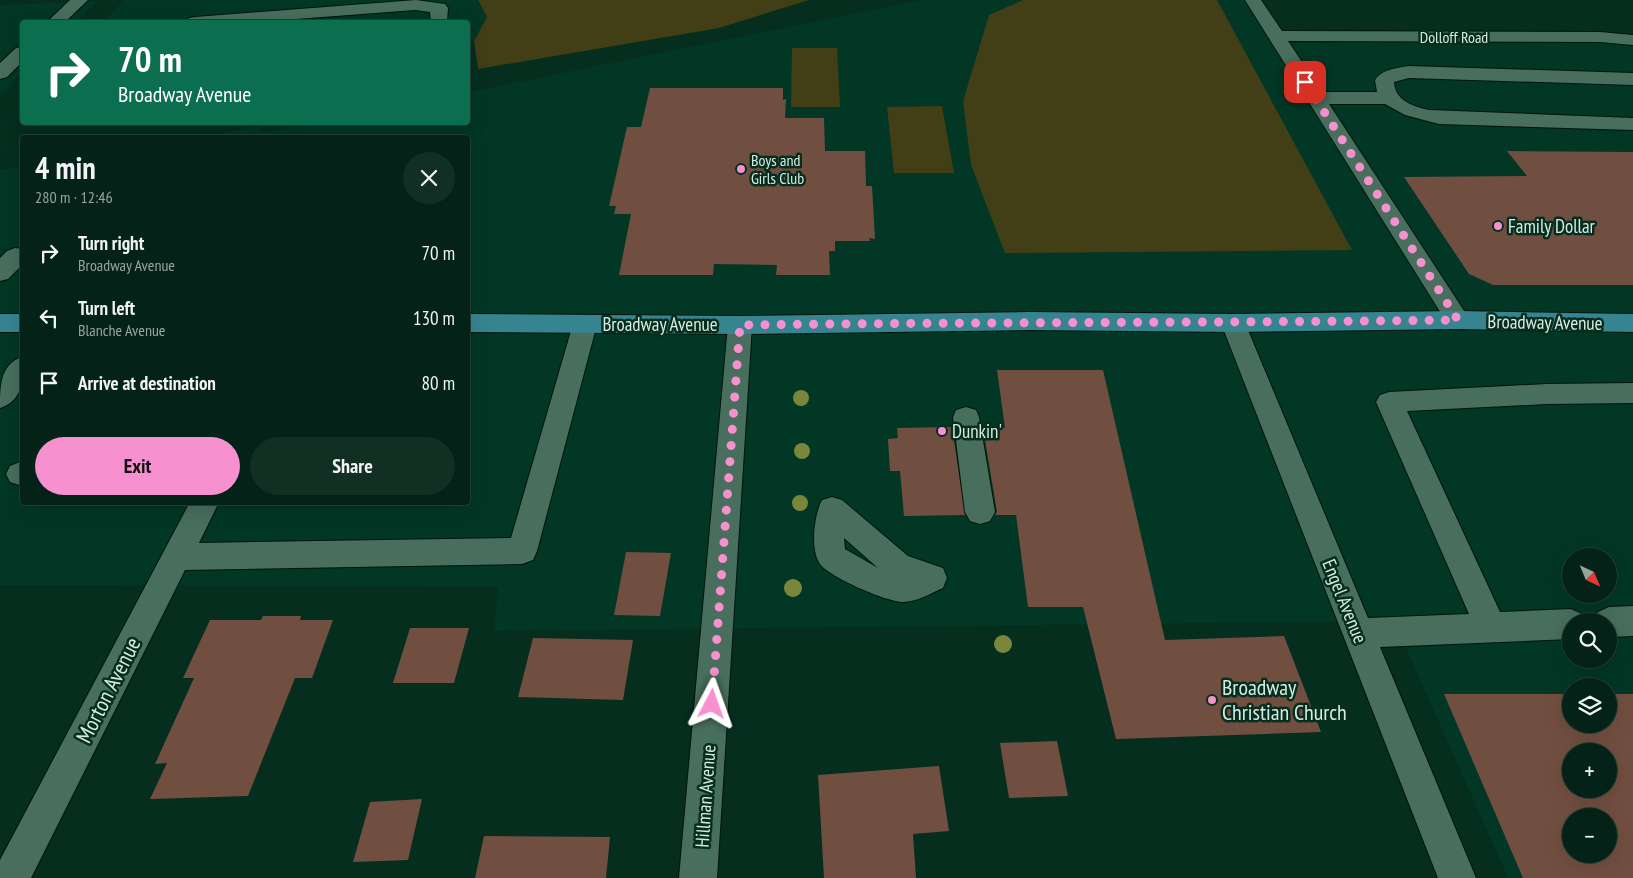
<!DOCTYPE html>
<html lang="en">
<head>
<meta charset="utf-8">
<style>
	:root { --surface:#042217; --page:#122f24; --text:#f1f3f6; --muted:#97a4a1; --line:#253f36; --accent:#f790ce }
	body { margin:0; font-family:"PT Sans Narrow",sans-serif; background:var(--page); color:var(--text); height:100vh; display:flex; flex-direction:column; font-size:19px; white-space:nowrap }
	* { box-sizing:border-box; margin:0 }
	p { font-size:16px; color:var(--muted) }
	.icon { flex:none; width:28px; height:28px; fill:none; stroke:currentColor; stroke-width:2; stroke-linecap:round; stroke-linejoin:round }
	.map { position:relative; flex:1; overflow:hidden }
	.side { position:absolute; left:20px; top:135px; width:450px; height:370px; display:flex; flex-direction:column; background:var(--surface); border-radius:5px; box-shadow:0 5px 20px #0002,0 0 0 1px var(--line) }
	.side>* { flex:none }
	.banner { position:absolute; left:20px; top:20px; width:450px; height:105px; border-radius:5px; box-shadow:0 5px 20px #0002,0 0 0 1px var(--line); background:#0b6e4f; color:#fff; overflow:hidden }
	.needle { width:32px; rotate:136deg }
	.tools { position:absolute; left:1562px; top:548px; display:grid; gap:10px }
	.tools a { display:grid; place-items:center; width:55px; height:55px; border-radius:50%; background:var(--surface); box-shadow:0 5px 20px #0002,0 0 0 1px var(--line); font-size:25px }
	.pin { position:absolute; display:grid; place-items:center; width:42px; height:42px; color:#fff; margin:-21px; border-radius:10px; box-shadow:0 2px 8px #0006 }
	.me { position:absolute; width:55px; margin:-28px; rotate:4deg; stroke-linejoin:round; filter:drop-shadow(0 0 4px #0008) }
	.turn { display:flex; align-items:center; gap:18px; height:105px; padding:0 15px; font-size:22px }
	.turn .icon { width:65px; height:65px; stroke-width:2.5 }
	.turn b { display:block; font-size:35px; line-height:42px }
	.round { display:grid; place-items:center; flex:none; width:52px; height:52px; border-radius:26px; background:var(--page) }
	.headline { display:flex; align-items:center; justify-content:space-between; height:85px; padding:0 15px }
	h1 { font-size:30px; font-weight:800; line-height:38px }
	.button { display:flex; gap:10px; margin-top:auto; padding:10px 15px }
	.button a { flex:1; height:58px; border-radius:30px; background:var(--accent); color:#111; font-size:20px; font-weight:800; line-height:58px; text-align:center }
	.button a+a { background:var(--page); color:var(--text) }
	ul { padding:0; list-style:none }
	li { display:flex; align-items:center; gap:15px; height:65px; padding:0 15px }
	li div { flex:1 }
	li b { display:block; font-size:19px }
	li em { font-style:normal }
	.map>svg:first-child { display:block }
	.built { fill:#023725; fill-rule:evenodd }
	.green { fill:#423e16 }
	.building { fill:#714f40; fill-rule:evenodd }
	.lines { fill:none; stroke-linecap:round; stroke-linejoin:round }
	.minor-casing { stroke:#00150a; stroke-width:2 }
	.major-casing { stroke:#00150a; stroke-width:2 }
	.minor { fill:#486e5d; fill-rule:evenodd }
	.major { fill:#378491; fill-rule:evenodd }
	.tree { fill:#7a8639 }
	.route { stroke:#f790ce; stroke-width:9; stroke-dasharray:0 16.2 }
	.poi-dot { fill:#f790ce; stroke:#052e1f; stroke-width:2 }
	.labels { text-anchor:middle; stroke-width:5; stroke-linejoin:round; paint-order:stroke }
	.far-street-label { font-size:16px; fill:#d7ebe1; stroke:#052e1f }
	.far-poi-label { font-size:16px; fill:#d7ebe1; stroke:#052e1f; text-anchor:start }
	.poi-label { font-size:19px; fill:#d7ebe1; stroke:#052e1f; text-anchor:start }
	.street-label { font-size:19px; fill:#d7ebe1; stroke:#052e1f }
	.near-poi-label { font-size:22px; fill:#d7ebe1; stroke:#052e1f; text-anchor:start }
	.near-street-label { font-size:22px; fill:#d7ebe1; stroke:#052e1f }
</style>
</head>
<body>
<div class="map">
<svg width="1633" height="878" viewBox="0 0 1633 878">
	<rect width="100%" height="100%" fill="#052e1f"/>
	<path class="built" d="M124,0H478L488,17L474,41L468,43V22H103Z
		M922,0H1253L1276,36L1633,40V878H1508L1394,621L494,631L498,587L0,585V169L22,168V502H468V138L201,137L262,126L261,133L313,123L468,122V92ZM1571,556H1609V594H1571ZM1571,621H1609V659H1571ZM1571,686H1609V724H1571ZM1571,751H1609V789H1571ZM1571,816H1609V854H1571Z
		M98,1L76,22H22V73L0,95V5Z"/>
	<path class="green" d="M478,0H809L719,28L478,69L474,41L487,17Z
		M1023,0H1217L1352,250L1005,253L971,165L963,101L989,15Z
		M792,48H837L840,107H791Z
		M942,106L954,173H894L887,107Z"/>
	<path class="building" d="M650,88H783V100L786,99L785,118H824L825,151H865L866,186H872L875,239L869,238L870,241H835V251H829L830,275H776L777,265L714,264L713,275H619L631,214H614L616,206H609L627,127H641Z
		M1507,151L1633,152V285H1493L1469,274L1404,177L1527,176Z
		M997,370H1103L1165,640L1284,636L1321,732L1116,739L1083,607H1028L1016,515H995L997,512L983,428H1005Z
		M952,427L965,515L904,516L900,471H890L888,439L898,438L897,428Z
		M626,552L671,553L660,616L614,615Z
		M263,616H301L300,620H333L312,678H295L248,796L150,799L167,763L155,764L194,678H183L210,620H261Z
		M410,628H469L454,683H393Z
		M533,638L633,640L623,700L518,697Z
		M1444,694H1571V724H1609V694H1633V878H1523ZM1571,751H1609V789H1571ZM1571,816H1609V854H1571Z
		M1057,741L1068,796L1009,798L1000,743Z
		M939,766L949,831L913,834L916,878H824L818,775Z
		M422,799L408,860L353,862L370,802Z
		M484,836L610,837L606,878H475Z"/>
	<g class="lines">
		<g class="minor-casing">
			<path id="minor" d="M70,0H88L65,22H47Z
				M416,0L445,4L448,8L447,22H431L430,12L415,10L256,22H186L189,18L195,17Z
				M1245,0H1261L1282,31L1600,32L1633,35V45L1600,42L1288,41L1322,92H1377L1375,80C1382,69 1397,68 1409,66L1633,73V85L1409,78L1394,82C1395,101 1414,107 1430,110L1633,118V130L1439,124L1405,115L1385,104H1329L1470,320L1467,326L1458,329L1449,326Z
				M22,47V62L7,77L0,79V63L16,48Z
				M15,248L22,249V265L8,279L0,281V258L7,251Z
				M1233,314L1242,317L1245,323L1368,618L1469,614L1376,402L1380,395L1389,392L1547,384L1633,383V403L1547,404L1407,411L1500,612L1571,609L1582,614L1586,621H1571V639L1380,647L1476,878H1438L1221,323L1224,317Z
				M585,315L594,318L597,324L537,551L533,560L522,564L185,570L31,878H0V860L190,502H219L199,543L511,538L573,324L576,318Z
				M740,316L749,319L752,325L717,878H679L728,325L731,319Z
				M22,357C25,377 23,401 0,408C0,387 0,364 22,357Z
				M966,407L976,410L979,417L995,512L990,521L980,524L970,521L965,512L953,417L956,410Z
				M20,462L22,463V486L10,482L6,474L10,466Z
				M832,497L842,500L908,556L943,568L947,578L943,588C931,593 917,602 903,602C887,602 829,577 820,564C810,550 814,515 822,500ZM844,538L878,568L845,549Z
				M1633,606V636L1609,637V621H1593L1598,612L1609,607Z"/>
		</g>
		<g class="major-casing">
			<path id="major" d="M1458,311L1633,314V332L1458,329L1233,332L1029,330L740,334L468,332V314L740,316L1029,312L1233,314Z
				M0,314H22V332H0Z"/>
		</g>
		<use href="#minor" class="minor"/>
		<use href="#major" class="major"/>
	</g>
	<g class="tree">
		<circle cx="801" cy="398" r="8"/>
		<circle cx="802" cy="451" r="8"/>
		<circle cx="800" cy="503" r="8"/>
		<circle cx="793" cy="588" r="9"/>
		<circle cx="1003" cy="644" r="9"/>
	</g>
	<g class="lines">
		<path class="route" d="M712,704L740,325C980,322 1219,323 1458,320L1305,82"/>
	</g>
	<g class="poi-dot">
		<circle cx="741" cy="169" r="5"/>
		<circle cx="1498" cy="226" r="5"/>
		<circle cx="942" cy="431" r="5"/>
		<circle cx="1212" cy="700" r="5"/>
	</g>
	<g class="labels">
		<g class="far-street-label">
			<text x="1454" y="43">Dolloff Road</text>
		</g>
		<g class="far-poi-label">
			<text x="751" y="166">Boys and<tspan x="751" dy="18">Girls Club</tspan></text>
		</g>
		<g class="poi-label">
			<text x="1508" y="233">Family Dollar</text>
			<text x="952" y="438">Dunkin'</text>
		</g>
		<g class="street-label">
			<text transform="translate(1545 322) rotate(1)" y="7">Broadway Avenue</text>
			<text x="660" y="331">Broadway Avenue</text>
			<text transform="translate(1345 601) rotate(68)" y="7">Engel Avenue</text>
			<text transform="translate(705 796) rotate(-86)" y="7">Hillman Avenue</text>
		</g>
		<g class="near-poi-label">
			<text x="1222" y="695">Broadway<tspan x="1222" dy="25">Christian Church</tspan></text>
		</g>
		<g class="near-street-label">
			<text transform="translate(108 690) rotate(-63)" y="8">Morton Avenue</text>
		</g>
	</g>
</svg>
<div class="tools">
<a><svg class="needle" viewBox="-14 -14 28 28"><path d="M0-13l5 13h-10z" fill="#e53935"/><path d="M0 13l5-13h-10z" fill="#97a4a1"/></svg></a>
<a><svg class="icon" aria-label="search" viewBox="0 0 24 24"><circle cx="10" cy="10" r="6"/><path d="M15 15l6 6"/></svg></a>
<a><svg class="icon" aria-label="layers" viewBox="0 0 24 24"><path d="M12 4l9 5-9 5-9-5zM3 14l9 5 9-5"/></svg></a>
<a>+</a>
<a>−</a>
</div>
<div class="pin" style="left:1305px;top:82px;background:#d93025"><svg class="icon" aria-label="arrive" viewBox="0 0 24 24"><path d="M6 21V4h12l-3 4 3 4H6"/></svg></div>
<svg class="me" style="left:712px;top:704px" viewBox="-20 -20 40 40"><path d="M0-17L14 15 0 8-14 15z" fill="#f790ce" stroke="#fff" stroke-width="4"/></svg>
<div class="banner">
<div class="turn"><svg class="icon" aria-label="right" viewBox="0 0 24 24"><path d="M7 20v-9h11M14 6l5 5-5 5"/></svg><div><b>70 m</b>Broadway Avenue</div></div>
</div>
<section class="side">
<div class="headline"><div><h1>4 min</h1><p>280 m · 12:46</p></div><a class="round"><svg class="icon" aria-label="close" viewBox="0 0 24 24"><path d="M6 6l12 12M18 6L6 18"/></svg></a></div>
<ul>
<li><svg class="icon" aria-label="right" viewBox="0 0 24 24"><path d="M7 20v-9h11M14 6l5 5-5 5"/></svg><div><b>Turn right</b><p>Broadway Avenue</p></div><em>70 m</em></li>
<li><svg class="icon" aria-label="left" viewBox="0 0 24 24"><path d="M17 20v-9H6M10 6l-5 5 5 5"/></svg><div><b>Turn left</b><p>Blanche Avenue</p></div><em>130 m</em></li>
<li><svg class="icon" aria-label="arrive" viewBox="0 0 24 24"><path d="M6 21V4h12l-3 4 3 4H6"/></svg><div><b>Arrive at destination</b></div><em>80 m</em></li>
</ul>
<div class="button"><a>Exit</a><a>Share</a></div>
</section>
</div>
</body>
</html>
